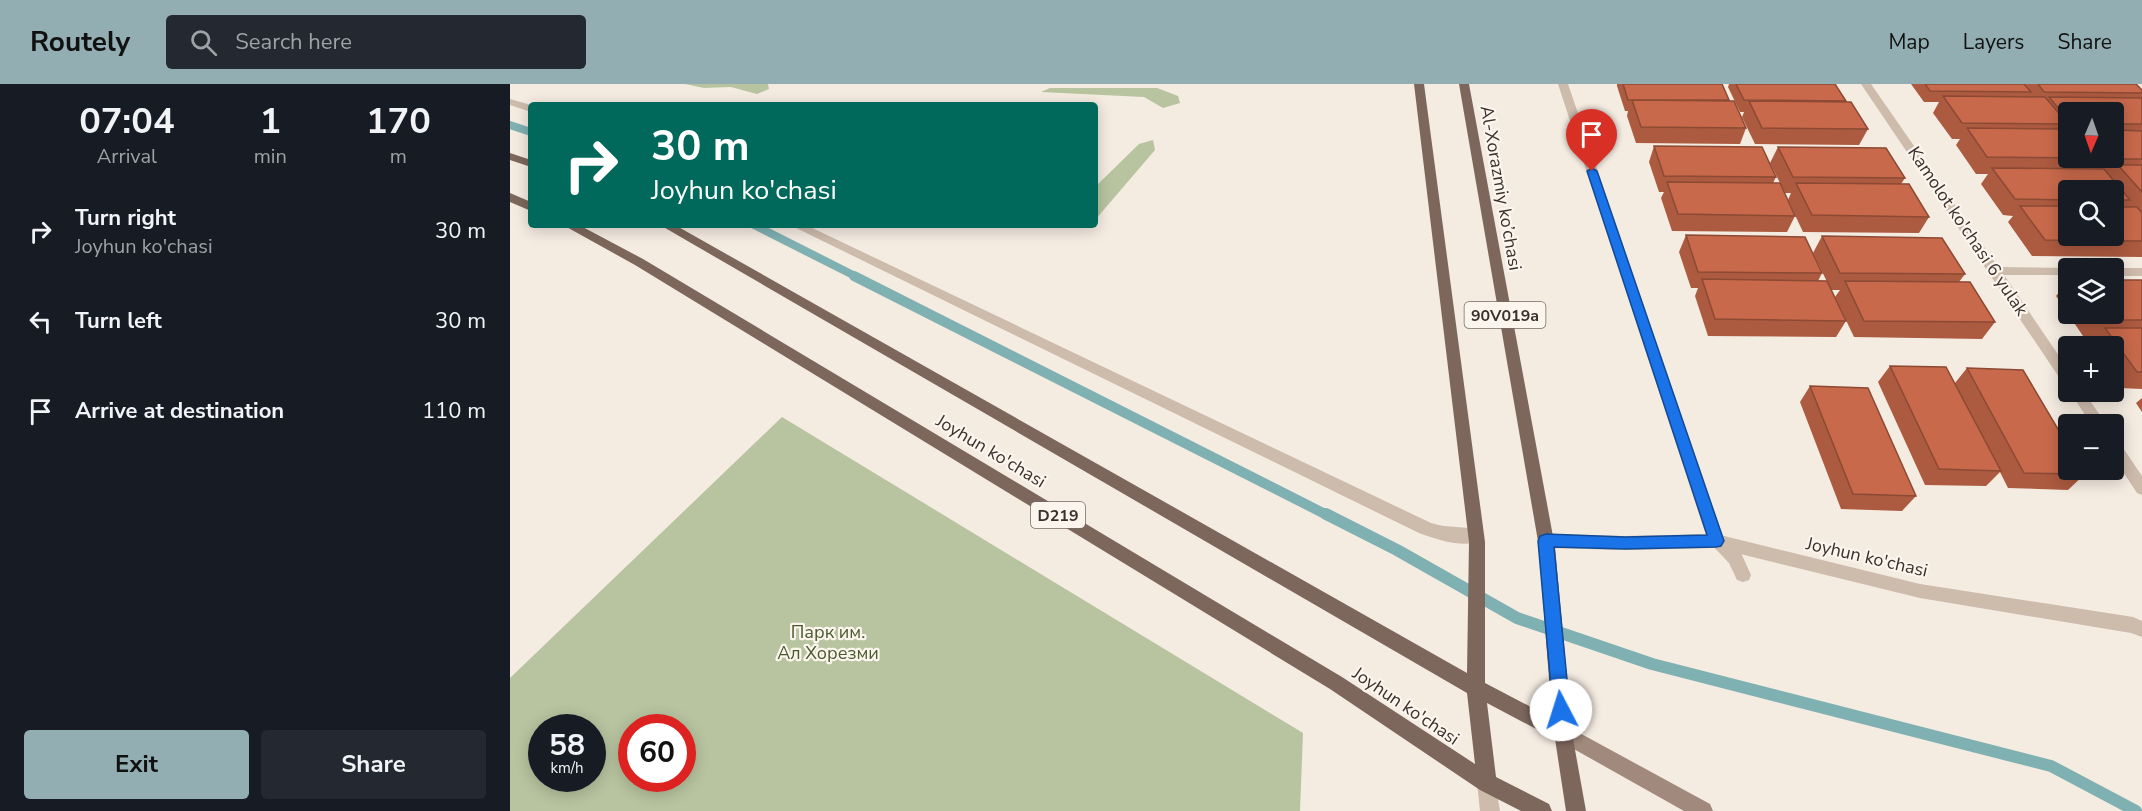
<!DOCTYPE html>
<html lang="en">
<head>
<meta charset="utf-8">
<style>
	:root { --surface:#171b24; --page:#242831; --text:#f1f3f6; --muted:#9ea1a6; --accent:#92aeb2 }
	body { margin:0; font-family:"Nunito Sans",sans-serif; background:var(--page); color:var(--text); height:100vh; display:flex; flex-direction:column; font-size:22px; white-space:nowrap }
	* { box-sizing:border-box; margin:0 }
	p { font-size:20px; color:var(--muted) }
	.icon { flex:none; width:33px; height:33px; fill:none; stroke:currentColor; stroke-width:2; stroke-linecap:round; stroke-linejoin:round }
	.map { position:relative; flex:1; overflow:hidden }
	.sheet { display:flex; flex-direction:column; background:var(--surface); width:510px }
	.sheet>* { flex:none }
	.guide { position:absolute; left:18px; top:18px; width:570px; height:126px; border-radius:6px; box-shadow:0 3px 15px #0003; background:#00695c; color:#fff; overflow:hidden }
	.needle { width:39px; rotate:182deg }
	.controls { position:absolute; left:1548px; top:18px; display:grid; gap:12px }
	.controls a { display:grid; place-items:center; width:66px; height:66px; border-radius:6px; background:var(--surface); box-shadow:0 3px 15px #0003; font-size:30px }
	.speed { position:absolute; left:18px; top:630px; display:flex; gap:12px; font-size:30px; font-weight:700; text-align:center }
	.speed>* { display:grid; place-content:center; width:78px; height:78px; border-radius:50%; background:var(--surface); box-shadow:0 3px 15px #0003; line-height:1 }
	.speed small { font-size:15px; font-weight:400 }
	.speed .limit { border:9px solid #d22; background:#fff; color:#111 }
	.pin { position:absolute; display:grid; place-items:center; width:51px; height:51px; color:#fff; margin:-62px -26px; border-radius:50% 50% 50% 0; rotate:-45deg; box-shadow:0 0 6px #0007 }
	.pin .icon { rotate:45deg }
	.me { position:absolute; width:66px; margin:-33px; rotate:355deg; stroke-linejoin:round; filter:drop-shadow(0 0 4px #0008) }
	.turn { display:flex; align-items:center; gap:21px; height:126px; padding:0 24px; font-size:27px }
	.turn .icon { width:78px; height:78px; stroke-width:2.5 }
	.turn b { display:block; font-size:42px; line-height:51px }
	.eta { display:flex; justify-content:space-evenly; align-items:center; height:102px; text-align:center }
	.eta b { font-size:36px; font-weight:700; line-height:42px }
	.cta { display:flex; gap:12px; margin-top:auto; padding:12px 24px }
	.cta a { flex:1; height:69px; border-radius:6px; background:var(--accent); color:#111; font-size:24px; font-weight:700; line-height:69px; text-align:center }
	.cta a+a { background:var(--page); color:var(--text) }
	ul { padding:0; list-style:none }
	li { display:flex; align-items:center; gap:18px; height:90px; padding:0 24px }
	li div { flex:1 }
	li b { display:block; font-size:22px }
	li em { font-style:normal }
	header { display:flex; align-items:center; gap:36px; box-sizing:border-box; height:84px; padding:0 30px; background:var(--accent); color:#111 }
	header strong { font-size:28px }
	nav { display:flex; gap:33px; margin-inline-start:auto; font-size:21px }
	.search { width:420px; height:54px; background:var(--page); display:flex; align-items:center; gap:15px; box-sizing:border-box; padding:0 21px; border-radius:6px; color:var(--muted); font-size:22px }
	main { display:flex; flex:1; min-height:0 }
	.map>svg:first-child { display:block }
	.green { fill:#b8c4a0; fill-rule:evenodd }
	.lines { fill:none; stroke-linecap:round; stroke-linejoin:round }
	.stream-far2 { stroke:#7fb0b2; stroke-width:8 }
	.stream-far1 { stroke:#7fb0b2; stroke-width:10 }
	.stream { stroke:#7fb0b2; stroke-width:12 }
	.service { fill:#cdbbac; fill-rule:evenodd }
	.minor { fill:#cdbbac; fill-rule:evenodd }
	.tertiary { fill:#cdbbac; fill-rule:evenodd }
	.secondary { fill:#a18a7d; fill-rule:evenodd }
	.primary { fill:#7d675c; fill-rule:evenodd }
	.wall { fill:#ac5a40; fill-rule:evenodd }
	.building { fill:#c8694b; stroke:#8c4a34; stroke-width:1.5 }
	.route { fill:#1a73e8; stroke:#114b97; stroke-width:1.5 }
	.labels { text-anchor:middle; stroke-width:4.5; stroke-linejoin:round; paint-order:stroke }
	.shield { fill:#fbf5ee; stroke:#756b66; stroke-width:1.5 }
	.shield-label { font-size:16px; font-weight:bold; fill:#3b302b }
	.street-label { font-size:18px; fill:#3b302b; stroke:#fbf5ee }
	.park-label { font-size:18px; fill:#4a5a2e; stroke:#fbf5ee }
</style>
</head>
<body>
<header>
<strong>Routely</strong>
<div class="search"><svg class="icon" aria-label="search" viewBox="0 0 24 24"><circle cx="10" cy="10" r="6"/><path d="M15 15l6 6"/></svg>Search here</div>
<nav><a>Map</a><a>Layers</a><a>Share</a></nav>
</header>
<main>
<section class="sheet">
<div class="eta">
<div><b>07:04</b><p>Arrival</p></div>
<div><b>1</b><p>min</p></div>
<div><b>170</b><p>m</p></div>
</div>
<ul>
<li><svg class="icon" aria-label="right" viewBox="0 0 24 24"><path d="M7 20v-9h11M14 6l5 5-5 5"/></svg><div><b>Turn right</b><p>Joyhun ko'chasi</p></div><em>30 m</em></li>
<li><svg class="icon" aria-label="left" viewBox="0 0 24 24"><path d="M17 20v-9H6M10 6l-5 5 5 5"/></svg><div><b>Turn left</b></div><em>30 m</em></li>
<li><svg class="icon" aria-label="arrive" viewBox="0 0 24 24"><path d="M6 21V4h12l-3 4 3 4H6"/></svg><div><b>Arrive at destination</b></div><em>110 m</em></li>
</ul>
<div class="cta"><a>Exit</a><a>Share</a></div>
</section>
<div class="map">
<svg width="1632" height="727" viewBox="0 0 1632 727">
	<rect width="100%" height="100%" fill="#f4ebe1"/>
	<path class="green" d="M175,0H258L259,5L247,10L221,3L194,4Z
		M540,4H647L668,12L670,19L653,24L634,13L531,8Z
		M643,56L645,66L585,136V103L629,60Z
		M272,333L793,649L790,727H0V594ZM32,644H82V694H32ZM122,644H172V694H122Z"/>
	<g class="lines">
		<path class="stream-far2" d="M0,41L21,48
			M244,141L347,193"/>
		<path class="stream-far1" d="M344,192L819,432"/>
		<path class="stream" d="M816,430L887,466L1007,534L1142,580L1541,682L1626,727"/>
		<path class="service" d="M1048,0H1058L1213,453L1231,469L1241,491L1239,496L1233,498L1227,496L1219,479L1198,457Z"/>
		<path class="minor" d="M1351,0H1361L1488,183L1562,184H1558V191H1494L1558,285V300L1553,299Z
			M0,15L21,21V28L0,21Z
			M280,141H296L921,439C938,445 955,441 972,447L974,452L972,457C952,464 928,456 909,449Z
			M1601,184H1632V192H1604V184Z
			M1560,308H1574L1596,340H1581Z
			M1604,356L1609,358L1632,392V411L1627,409L1604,374Z
			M1036,450L1115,452L1206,450L1410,500L1623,533L1632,537V553L1621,549L1410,514L1206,464L1115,466L1036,464L1030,462L1028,457L1030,452Z"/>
		<path class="tertiary" d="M977,689L984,692L990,727H970L967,699L970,692Z"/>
		<path class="secondary" d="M1053,640L1200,720L1203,727H1174L1046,655L1044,649L1046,643Z"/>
		<path class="primary" d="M904,0H914L975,458V599L1042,634L1029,463L949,0H959L1045,463L1062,649L1076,727H1056L1045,655L977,619L986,693L1039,720L1042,727H1011L970,706L820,605L125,181L53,141H69L133,175L832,593L965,680L957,609L150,141H165L957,589L959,458Z
			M0,69L21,76V83L0,76Z
			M0,109L21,118V127L0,118Z"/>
	</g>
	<path class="wall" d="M1107,0H1212L1219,16L1236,44L1230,60L1126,59L1117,32L1118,27H1115L1107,2Z
		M1219,0H1325L1336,17L1358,45L1349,61L1245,60L1232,33L1234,28H1230L1218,3Z
		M1401,0H1626L1632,6V173L1522,172L1498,138L1503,132L1493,131L1471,100L1478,90H1466L1446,61L1450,55H1442L1423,29L1429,18H1414ZM1558,28H1604V74H1558ZM1558,106H1604V152H1558Z
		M1144,62L1266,93L1263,99L1285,132L1277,148L1162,147L1151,114L1154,108H1149L1139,78Z
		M1268,63L1395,94L1391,100L1419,133L1409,149L1293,148L1278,116L1281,109H1275L1260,79Z
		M1176,151L1312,189L1308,197L1336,237L1326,253L1198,252L1185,212L1188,204H1181L1169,168Z
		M1312,152L1455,190L1449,198L1485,238L1472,255L1344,253L1325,213L1330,206H1321L1303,169Z
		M1632,196V305L1610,304L1604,295V262H1581L1579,260L1587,252H1573L1546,212L1558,197V230H1604Z
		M1380,282L1445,299L1457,284L1575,390L1558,406L1498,404L1490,388L1476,402L1415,401L1368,298Z
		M1300,302L1406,412L1392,427L1331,425L1290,318Z
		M1632,314V328L1626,319Z"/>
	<path class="building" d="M1113,0H1212L1219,16H1118Z
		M1226,0H1325L1336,17L1234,16Z
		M1415,0H1514L1521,8L1420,7Z
		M1528,0H1626L1632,6V9L1534,8Z
		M1433,12L1535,13L1558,40L1452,39Z
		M1539,13L1632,14V40H1604V28H1558V36Z
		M1122,16L1224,17L1236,44L1131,43Z
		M1239,17L1341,18L1358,45L1252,44Z
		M1457,44L1558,45V74H1587L1477,73Z
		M1604,46L1632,47V75H1602L1601,74H1604Z
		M1144,62L1252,63L1266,93L1154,92Z
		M1268,63L1376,64L1395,94L1283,93Z
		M1608,81H1632V108Z
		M1482,84L1594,85L1620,116H1604V106H1558V116L1505,115Z
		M1157,98L1270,99L1285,132L1168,130Z
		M1286,99L1399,100L1419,133L1302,131Z
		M1510,122H1558V152H1604V123H1627L1632,129V157L1535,156Z
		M1176,151L1295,153L1312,189L1188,188Z
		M1312,152L1432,154L1455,190L1330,189Z
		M1192,195L1317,197L1336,237L1205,235Z
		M1604,196H1632V236H1588L1584,230H1604Z
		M1335,197L1460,198L1485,238L1354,237Z
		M1595,244H1632V288H1627Z
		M1380,282L1436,283L1491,387L1429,385Z
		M1457,284L1513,286L1558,362V386H1573L1575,390L1514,389Z
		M1300,302L1358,304L1406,412L1343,410Z"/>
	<path class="route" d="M1082,84L1087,87L1214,457L1211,462L1206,463L1115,465L1044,463L1060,626L1057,631L1051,634L1045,631L1043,626L1028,457L1030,452L1036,450L1115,453L1197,451L1077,87Z"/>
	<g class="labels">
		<g class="shield">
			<rect x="954.5" y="218" width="81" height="26" rx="4.5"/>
			<rect x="521" y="418" width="54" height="26" rx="4.5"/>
		</g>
		<g class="shield-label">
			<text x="995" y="237">90V019a</text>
			<text x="548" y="437">D219</text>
		</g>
		<g class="street-label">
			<text transform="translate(991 104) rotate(80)" y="6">Al-Xorazmiy ko’chasi</text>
			<text transform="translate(1458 147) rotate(56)" y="6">Kamolot ko'chasi 6 yulak</text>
			<text transform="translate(481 367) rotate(31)" y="6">Joyhun ko'chasi</text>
			<text transform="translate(1357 473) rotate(13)" y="6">Joyhun ko'chasi</text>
			<text transform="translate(896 622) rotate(34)" y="6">Joyhun ko'chasi</text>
		</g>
		<g class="park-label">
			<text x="318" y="554">Парк им.<tspan x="318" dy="21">Ал Хорезми</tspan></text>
		</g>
	</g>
</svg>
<div class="controls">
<a><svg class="needle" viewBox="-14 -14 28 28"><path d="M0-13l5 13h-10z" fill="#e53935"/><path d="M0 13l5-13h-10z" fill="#9ea1a6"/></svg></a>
<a><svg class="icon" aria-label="search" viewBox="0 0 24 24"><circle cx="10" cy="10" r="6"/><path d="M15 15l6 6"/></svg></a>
<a><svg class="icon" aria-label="layers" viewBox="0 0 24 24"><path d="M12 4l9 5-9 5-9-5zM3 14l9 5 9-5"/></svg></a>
<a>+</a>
<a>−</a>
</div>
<div class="speed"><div>58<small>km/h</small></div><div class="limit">60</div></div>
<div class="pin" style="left:1082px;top:87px;background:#d93025"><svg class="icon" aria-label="arrive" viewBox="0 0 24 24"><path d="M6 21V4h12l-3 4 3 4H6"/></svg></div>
<svg class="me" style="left:1051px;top:626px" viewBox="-20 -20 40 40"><circle r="19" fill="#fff"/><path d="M0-13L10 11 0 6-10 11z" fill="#1a73e8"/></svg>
<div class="guide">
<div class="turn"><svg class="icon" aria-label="right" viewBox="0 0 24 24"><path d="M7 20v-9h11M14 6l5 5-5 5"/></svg><div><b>30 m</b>Joyhun ko'chasi</div></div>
</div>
</div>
</main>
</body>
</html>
